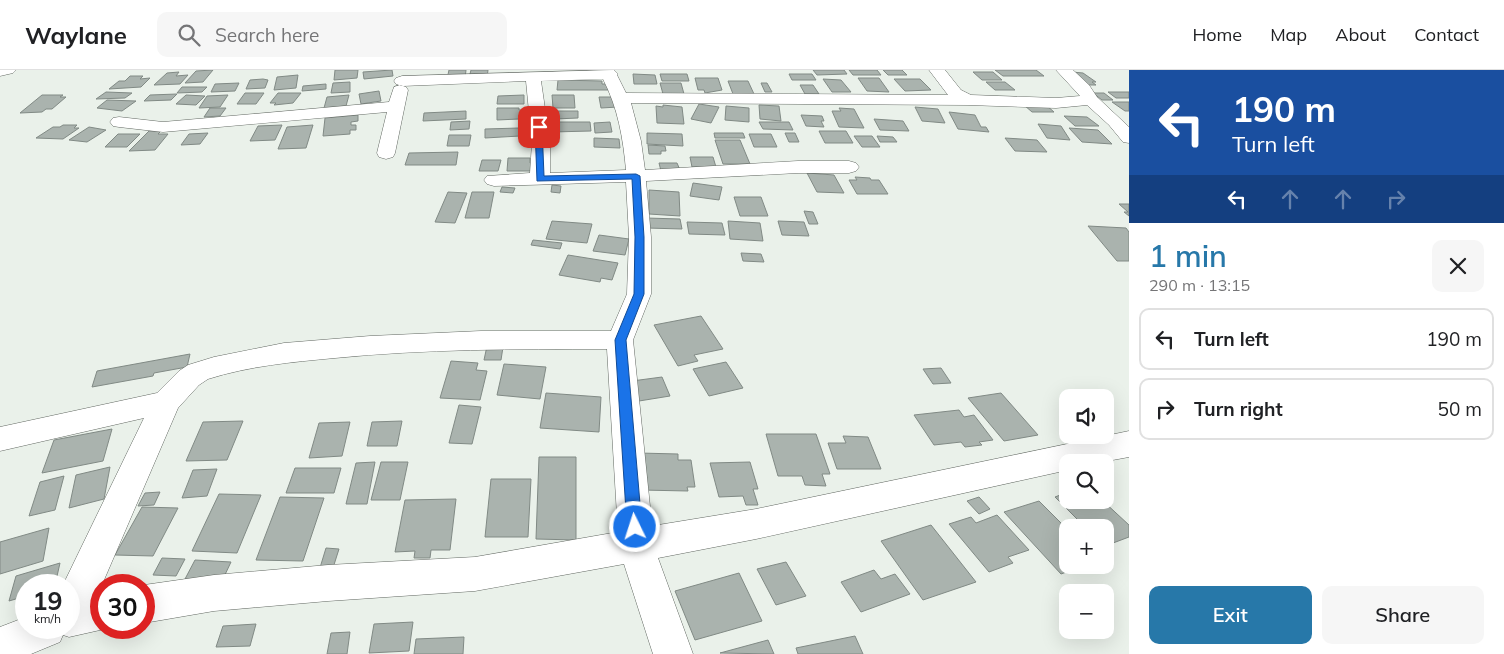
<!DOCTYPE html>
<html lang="en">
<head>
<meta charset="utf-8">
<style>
	:root { --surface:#fff; --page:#f6f6f6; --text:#202124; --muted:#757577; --line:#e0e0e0; --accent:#2778a9 }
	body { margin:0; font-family:Mulish,sans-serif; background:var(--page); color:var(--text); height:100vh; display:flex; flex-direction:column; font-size:19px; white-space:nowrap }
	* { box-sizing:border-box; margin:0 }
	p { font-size:16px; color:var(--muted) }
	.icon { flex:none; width:28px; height:28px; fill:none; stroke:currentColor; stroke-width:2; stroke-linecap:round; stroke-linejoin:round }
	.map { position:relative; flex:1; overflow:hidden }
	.panel { display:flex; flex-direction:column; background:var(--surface); width:375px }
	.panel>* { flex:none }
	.guide { background:#1a4fa0; color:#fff; overflow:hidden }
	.controls { position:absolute; left:1059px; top:319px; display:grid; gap:10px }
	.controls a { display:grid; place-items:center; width:55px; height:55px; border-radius:10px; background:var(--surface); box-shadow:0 5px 20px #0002; font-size:25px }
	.speed { position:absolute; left:15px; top:504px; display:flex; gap:10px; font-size:25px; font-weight:700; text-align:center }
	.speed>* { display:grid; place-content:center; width:65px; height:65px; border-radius:50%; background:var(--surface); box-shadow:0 5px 20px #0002; line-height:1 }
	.speed small { font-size:12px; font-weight:400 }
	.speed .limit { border:8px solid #d22; background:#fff; color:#111 }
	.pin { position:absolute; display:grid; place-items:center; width:42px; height:42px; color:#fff; margin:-21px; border-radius:10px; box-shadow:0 2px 8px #0006 }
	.me { position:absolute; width:55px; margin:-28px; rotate:356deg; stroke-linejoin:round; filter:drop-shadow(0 0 4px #0008) }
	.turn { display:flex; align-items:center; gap:18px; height:105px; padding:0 20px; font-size:22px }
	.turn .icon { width:65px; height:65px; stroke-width:2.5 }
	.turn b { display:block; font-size:35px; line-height:42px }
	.lanes { display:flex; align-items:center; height:48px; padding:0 20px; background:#0003; justify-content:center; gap:25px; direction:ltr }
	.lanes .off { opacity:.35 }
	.round { display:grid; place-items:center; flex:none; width:52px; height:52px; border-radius:10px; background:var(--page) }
	.head { display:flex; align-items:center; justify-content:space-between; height:85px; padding:0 20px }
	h1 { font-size:30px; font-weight:600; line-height:38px; color:var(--accent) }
	.primary-button { display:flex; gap:10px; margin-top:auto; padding:10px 20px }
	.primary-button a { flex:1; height:58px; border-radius:10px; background:var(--accent); color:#fff; font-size:20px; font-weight:600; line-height:58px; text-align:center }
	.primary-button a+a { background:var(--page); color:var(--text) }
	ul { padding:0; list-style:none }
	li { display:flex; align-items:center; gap:15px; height:62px; margin:0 10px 8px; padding:0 10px; border:2px solid var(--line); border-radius:10px }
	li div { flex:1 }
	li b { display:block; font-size:19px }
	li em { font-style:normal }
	header { display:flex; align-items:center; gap:30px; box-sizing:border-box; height:70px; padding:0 25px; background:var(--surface); border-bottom:1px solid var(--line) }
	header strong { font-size:24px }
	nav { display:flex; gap:28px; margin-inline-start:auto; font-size:18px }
	.search { width:350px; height:45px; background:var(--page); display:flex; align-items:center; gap:12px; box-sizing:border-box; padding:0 18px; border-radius:10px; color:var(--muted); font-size:19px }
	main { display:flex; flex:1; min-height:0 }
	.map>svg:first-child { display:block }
	.building { fill:#aab3ae; stroke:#818a85 }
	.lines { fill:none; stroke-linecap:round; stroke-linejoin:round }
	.minor-casing { stroke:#626862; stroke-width:1 }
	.minor { fill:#fff; fill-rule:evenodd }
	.route { fill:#1a73e8; stroke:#114b97 }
</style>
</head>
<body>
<header>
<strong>Waylane</strong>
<div class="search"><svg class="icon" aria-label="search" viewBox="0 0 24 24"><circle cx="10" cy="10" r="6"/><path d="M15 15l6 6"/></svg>Search here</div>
<nav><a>Home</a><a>Map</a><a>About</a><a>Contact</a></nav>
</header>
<main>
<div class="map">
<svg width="1129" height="584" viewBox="0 0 1129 584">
	<rect width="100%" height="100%" fill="#eaf1ea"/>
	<path class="building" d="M213,0L203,12L185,13L196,1Z
		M335,0H358L357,8L334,10Z
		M392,0L393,6L364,9L363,2Z
		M449,0H466L465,9H447Z
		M471,0H488L487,8H469Z
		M813,0H844L847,4L817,5Z
		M849,0H877L881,5H853Z
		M883,0H902L907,5H888Z
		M995,0H1036L1044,6H1003Z
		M179,2L176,6L188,5L180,14L154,15L167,3Z
		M973,2H993L1002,10H982Z
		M1072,2L1083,3L1096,12H1092L1096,15H1086Z
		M633,4L655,5L657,14H634Z
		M660,4H687L689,11H662Z
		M789,4H812L816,10H792Z
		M298,5L296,18L274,20L277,7Z
		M130,6H143L140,9L150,8L141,17L109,19L119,11H125Z
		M695,8H718L722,20L705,23L704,20H698Z
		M858,8H879L889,22L867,21Z
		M263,9L268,10L265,18L246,19L250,10Z
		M823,9L841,10L851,22H832Z
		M894,9H920L931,20L905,21Z
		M558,10L602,11V14H608V20H557Z
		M728,11H748L754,24H733Z
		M350,12V22L331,23L333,13Z
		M986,12H1005L1015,20H995Z
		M239,13L235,21L211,22L215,14Z
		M660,13H681L684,24H663Z
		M761,13H767L772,22H765Z
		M326,14V19L302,21L303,16Z
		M800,15H813L819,24H805Z
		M182,17H207L202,22L177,23Z
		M379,21L381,31L361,34L359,24Z
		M106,22L132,23L125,28L96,29Z
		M1108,22H1129V28H1116Z
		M245,23H264L256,34H237Z
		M278,23H301L293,33L274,35L276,33H270Z
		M1093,23H1104L1113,30H1102Z
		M177,24L171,30L144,31L150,25Z
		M42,25H63L60,27H66L52,39H46L42,42L20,43Z
		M186,25L205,26L196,35L176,34Z
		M228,25L220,37L199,38L207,26Z
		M349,25L346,36L324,38L327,27Z
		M524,25V34H497L498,26Z
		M552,25H574L575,38H553Z
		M599,27H615L618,37L601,38Z
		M107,30L136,31L122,41L97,38Z
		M1112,32H1129V41H1125Z
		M699,34L719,37L711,53L691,49Z
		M663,35L682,37L684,54L657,53L656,36L663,37Z
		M759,35L779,36L781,51L760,49Z
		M1024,35H1046L1054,42H1032Z
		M726,36L749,38V52L725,50Z
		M915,37L938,39L945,53L922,51Z
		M210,38H226L220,46L204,47Z
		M497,38H519V40H525V45H519V49L497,50Z
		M839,38L854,39L864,58L839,57L832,41H841Z
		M466,41V49L423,51L424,43Z
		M555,41H578V48L555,49Z
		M949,42L975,45L981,57H986L989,62L958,59Z
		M358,45V51L351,52V55H356V60H350V64L323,66L325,48Z
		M801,45L822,46L824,51H821L824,57L806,56Z
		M1064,46L1087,47L1099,56H1075Z
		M874,49L903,51L909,61L880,60Z
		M470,51L469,59L450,60L451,52Z
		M553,52H590L591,61L552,62Z
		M610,52L612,62L595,63L594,53Z
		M759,52H789L793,60L763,59Z
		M1038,54L1061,56L1070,70L1047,68Z
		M63,55H77L74,58H79L63,69L36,68L53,57H60Z
		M282,55L275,70L250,71L258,56Z
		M313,55L306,78L278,79L287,57Z
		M89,57L106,60L87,72L69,70Z
		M519,58L520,66L485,68V59Z
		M1069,58L1098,60L1112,74L1082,72Z
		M149,61H161L158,64H168L155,80L129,81Z
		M819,61H846L853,73H825Z
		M208,63L200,74L181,75L189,64Z
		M647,63L682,64L683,76L647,74Z
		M714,63H743L745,68H715Z
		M785,63H795L799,72H789Z
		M118,64H140L127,77H105Z
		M749,64H771L777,77H754Z
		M449,65H471L469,76H447Z
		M854,66H872L880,77H862Z
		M877,66L893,67L897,72H880Z
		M594,68L619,69L620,78L594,77Z
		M1005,68L1037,70L1047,82L1015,81Z
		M715,70H740L750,94H723Z
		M648,75L665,76L666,81H661V84H649Z
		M458,82L456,95H405L409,83Z
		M690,87H713L716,97H692Z
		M508,88H530V93H536L535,101H507Z
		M482,90H501L498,101H479Z
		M659,93H677L680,100L661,101Z
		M807,103L834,105L844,123L817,122Z
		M855,107L870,108L871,110H879L888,124H857L849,110H857Z
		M693,113L722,117L719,130L690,126Z
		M552,115L561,116L560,123L551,122Z
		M502,117L515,118L513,123L500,122Z
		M649,120L679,122L680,146L649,144Z
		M448,122L467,123L455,153L435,152Z
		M472,122H494L489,148H465Z
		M734,127H761L768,146H740Z
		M1119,134H1129V146L1124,142H1128Z
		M804,141L813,142L818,154H809Z
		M646,148L680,149L682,159L647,158Z
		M552,151L592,154L587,173L546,169Z
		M728,151L760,153L763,171L730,169Z
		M778,151L804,152L809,166L782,165Z
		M687,152L722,153L725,165L689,164Z
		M1088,156L1126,158L1129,162V191H1117Z
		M599,165L629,169L625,185L593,181Z
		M533,170L562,173L560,179L531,175Z
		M741,183L761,184L764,192L743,191Z
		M568,185L618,193L612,210L601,208L600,212L559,205Z
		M701,246L723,279L694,285L698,291L678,296L654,255Z
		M487,276L503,277L501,290H484Z
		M190,284L187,297L154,303L153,306L92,317L97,301Z
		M451,291L478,293L476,300L487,301L480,330L440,328Z
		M726,292L743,318L709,326L693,299Z
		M504,294L546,297L540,329L497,325Z
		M941,298L951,313L933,314L923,299Z
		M662,307L670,326L639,331L632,311Z
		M546,323L601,327L599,362L540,358Z
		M1001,323L1038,365L1004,371L968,328Z
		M459,335L481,337L472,374L449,373Z
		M959,340L964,347L974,345L993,370L979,372L982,375L965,377L961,372L934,375L914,345Z
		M243,351L227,390L186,391L203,352Z
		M402,351L397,376H367L372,352Z
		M350,352L342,386L309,388L319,353Z
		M112,359L103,391L42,403L54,370Z
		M766,364H816L830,404H822L826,416L805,415L802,406H778Z
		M843,366L868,367L881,399H837L828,373H846Z
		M639,383L678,384V390H691L695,417H687L688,421L641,420Z
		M539,387H576V470L536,469Z
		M375,392L367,434H346L356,393Z
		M381,392H408L400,430H371Z
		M750,392L758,419H753L758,435H746L743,426L719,427L710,393Z
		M110,397L104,429L69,438L76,405Z
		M295,398H341L334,423H286Z
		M217,399L207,426L182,428L193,400Z
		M64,406L55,440L29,446L40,412Z
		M491,409H531L528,467H485Z
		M160,422L154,435L138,436L145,423Z
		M1068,422V430H1102L1129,455V467L1105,476V458H1086L1055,427Z
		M219,424L261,425L237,483L192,481Z
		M280,427L324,428L303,491L256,490Z
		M979,427L990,439L979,444L967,431Z
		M456,429L450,480H431L430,488H414L415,481L395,482L405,430Z
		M1039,431L1068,460V495H1085L1061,504L1004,442Z
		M142,437L178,438L153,486L115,485Z
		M997,445L1029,480L1008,487L1013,493L989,502L949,454L971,447L976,453Z
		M931,455L976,512L923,530L881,471Z
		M49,458L43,491L0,504V472Z
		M326,478L339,479L332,501H319Z
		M162,488L185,489L176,506L153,505Z
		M195,490L231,492L222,511L185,509Z
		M786,492L806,526L776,535L757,499Z
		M60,493L55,515H26V526L9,531L16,506Z
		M874,500L881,509L895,504L910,524L861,542L841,512Z
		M739,503L762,551L695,570L675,521Z
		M413,552L409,581L369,583L374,554Z
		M256,554L250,576L216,577L223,556Z
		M350,562L347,584H327L331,563Z
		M855,566L863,584H798L796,578Z
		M464,567L463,584H414L416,569Z
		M768,570L774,584L720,583Z"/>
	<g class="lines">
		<g class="minor-casing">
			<path id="minor" d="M0,0H16L13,3L0,6Z
				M614,0L618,4L617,5L626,23L948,25L929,0H945L961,20L971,25L1056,28L1080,26L1056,0H1073L1089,15L1097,27L1129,57V73L1123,72L1109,55L1087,35L1056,38L968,35L631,33L641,71L645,100L798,91H849L856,93L859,97L856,101L849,103H798L646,111L651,167V224L633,270L652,456L756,439L1129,361V387L1102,392H1068V400L756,469L658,488L693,584H653L624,494L475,521L328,531L214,541L144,553V515L214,505L328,495L475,487L618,462L607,279C516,279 425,279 335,288C292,292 249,296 208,309L199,315L178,338L98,524L101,523V558H109L69,567L63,565L60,572L31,584H0V557L26,547V558H69V515H63L144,348L0,381V357L157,323L179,301L188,295L214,287L284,273L370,266L481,261H611L627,224L629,167L626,112L494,116L487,114L484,110L487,106L530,103L532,73L526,11L402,16L396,14L394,11L396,8L402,6ZM603,9C618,38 623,68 626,100L550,103V73L541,11Z
				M400,15L406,17L408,20L395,83L393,87L386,89L379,87L377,83L387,42L163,62L119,57L113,56L110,52L113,48L119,47L163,52L389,32L394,17Z"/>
		</g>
		<use href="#minor" class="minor"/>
	</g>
	<path class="route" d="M539,54L542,57L544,106L636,104L640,106L644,167V224L626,270L642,457L640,462L635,463L630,462L627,457L615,270L634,224L635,167L632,109L537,111L535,57Z"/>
</svg>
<div class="controls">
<a><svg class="icon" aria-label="sound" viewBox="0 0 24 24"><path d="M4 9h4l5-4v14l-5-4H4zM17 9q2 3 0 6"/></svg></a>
<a><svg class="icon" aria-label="search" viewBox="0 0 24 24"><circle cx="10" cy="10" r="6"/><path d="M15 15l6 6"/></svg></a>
<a>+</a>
<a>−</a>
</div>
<div class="speed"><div>19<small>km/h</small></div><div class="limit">30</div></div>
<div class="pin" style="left:539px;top:57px;background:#d93025"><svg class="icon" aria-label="arrive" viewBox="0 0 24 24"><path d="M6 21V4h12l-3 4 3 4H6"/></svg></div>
<svg class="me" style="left:635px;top:457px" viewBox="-20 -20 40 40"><circle r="17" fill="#1a73e8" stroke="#fff" stroke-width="3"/><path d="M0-11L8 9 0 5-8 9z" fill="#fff"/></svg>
</div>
<section class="panel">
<div class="guide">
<div class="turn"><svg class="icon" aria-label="left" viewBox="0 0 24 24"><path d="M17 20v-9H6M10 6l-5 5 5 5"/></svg><div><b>190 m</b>Turn left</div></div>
<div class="lanes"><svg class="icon" aria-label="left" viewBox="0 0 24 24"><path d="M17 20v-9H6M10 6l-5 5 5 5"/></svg><svg class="icon off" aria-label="ahead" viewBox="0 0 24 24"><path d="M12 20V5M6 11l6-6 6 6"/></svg><svg class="icon off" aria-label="ahead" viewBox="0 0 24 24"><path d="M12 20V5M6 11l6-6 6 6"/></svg><svg class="icon off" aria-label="right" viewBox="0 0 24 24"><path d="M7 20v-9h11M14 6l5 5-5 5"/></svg></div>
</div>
<div class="head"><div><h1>1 min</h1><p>290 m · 13:15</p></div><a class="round"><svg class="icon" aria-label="close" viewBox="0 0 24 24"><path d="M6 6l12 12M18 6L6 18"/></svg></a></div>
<ul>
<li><svg class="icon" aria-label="left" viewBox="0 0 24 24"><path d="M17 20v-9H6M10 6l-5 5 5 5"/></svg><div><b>Turn left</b></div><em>190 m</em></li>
<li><svg class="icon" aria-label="right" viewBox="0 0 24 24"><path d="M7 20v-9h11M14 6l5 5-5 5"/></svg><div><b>Turn right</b></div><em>50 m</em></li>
</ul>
<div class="primary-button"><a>Exit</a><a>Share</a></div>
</section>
</main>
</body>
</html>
